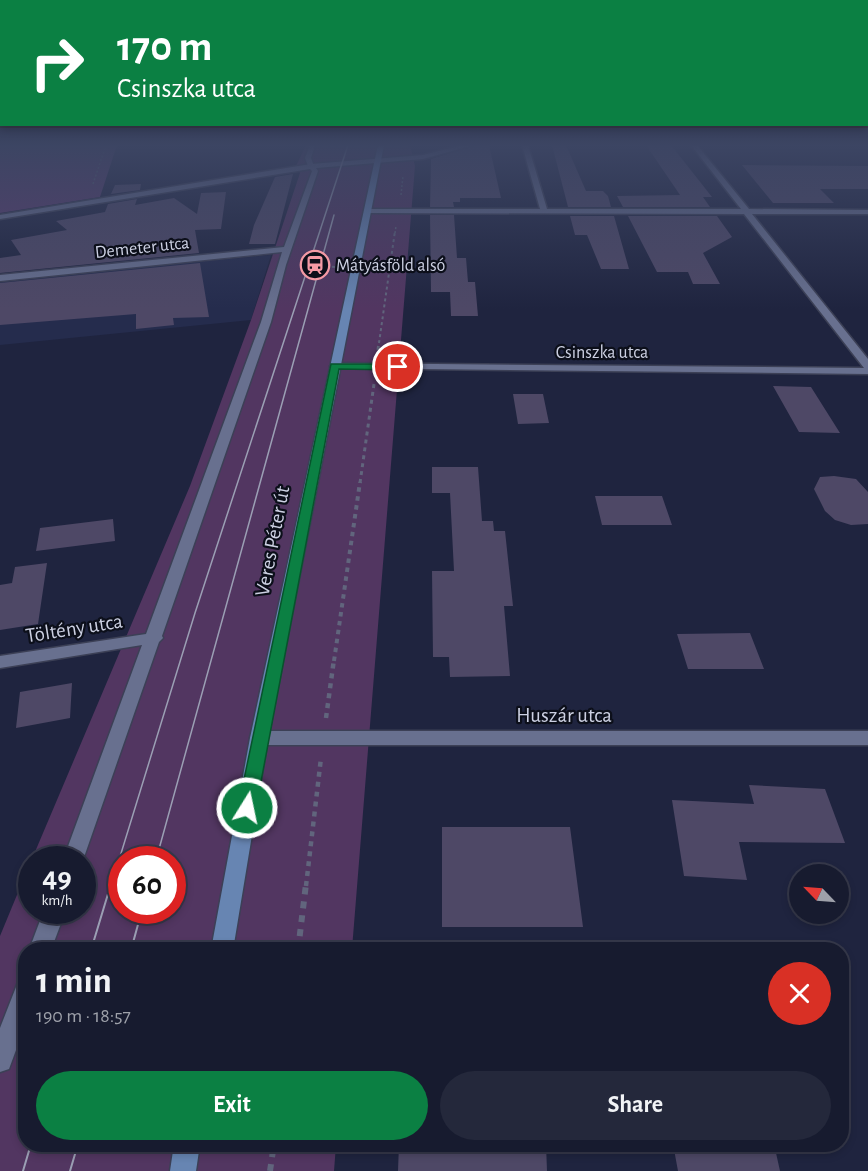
<!DOCTYPE html>
<html lang="en">
<head>
<meta charset="utf-8">
<style>
	:root { --surface:#171b2f; --page:#24283b; --text:#f1f3f6; --muted:#9ea1aa; --line:#36394b; --accent:#0b8043 }
	body { margin:0; font-family:"Alegreya Sans",sans-serif; background:var(--page); color:var(--text); height:100vh; display:flex; flex-direction:column; font-size:22px; white-space:nowrap }
	* { box-sizing:border-box; margin:0 }
	p { font-size:20px; color:var(--muted) }
	.icon { flex:none; width:33px; height:33px; fill:none; stroke:currentColor; stroke-width:2; stroke-linecap:round; stroke-linejoin:round }
	.map { position:relative; flex:1; overflow:hidden }
	.panel { position:absolute; left:18px; top:942px; width:831px; height:210px; display:flex; flex-direction:column; background:var(--surface); border-radius:24px; box-shadow:0 3px 9px #0003,0 0 0 2px var(--line) }
	.panel>* { flex:none }
	.banner { position:absolute; left:0px; top:0px; width:868px; height:126px; box-shadow:0 3px 9px #0003,0 0 0 2px var(--line); background:#0b8043; color:#fff; overflow:hidden }
	.needle { width:39px; rotate:295deg }
	.buttons { position:absolute; left:789px; top:864px; display:grid; gap:12px }
	.buttons a { display:grid; place-items:center; width:60px; height:60px; border-radius:50%; background:var(--surface); box-shadow:0 3px 9px #0003,0 0 0 2px var(--line); font-size:30px }
	.speed { position:absolute; left:18px; top:846px; display:flex; gap:12px; font-size:30px; font-weight:700; text-align:center }
	.speed>* { display:grid; place-content:center; width:78px; height:78px; border-radius:50%; background:var(--surface); box-shadow:0 3px 9px #0003,0 0 0 2px var(--line); line-height:1 }
	.speed small { font-size:15px; font-weight:400 }
	.speed .limit { border:9px solid #d22; background:#fff; color:#111 }
	.pin { position:absolute; display:grid; place-items:center; width:51px; height:51px; color:#fff; margin:-26px; border:3px solid #fff; border-radius:50%; box-shadow:0 2px 6px #0007 }
	.me { position:absolute; width:66px; margin:-33px; rotate:10deg; stroke-linejoin:round; filter:drop-shadow(0 0 4px #0008) }
	.turn { display:flex; align-items:center; gap:21px; height:126px; padding:0 18px; font-size:27px }
	.turn .icon { width:78px; height:78px; stroke-width:2.5 }
	.turn b { display:block; font-size:42px; line-height:51px }
	.round { display:grid; place-items:center; flex:none; width:63px; height:63px; border-radius:32px; background:var(--page) }
	.headline { display:flex; align-items:center; justify-content:space-between; height:102px; padding:0 18px }
	h1 { font-size:36px; font-weight:600; line-height:45px }
	.action { display:flex; gap:12px; margin-top:auto; padding:12px 18px }
	.action a { flex:1; height:69px; border-radius:36px; background:var(--accent); color:#fff; font-size:24px; font-weight:600; line-height:69px; text-align:center }
	.action a+a { background:var(--page); color:var(--text) }
	.map>svg:first-child { display:block }
	.built { fill:#252c4d }
	.green { fill:#523661; fill-rule:evenodd }
	.forest { fill:#5c3d6e }
	.building { fill:#4e4866 }
	.lines { fill:none; stroke-linecap:round; stroke-linejoin:round }
	.service-casing { stroke:#3c4056; stroke-width:3 }
	.minor-casing { stroke:#3c4056; stroke-width:3 }
	.primary-casing { stroke:#3c4056; stroke-width:3 }
	.path-far5 { stroke:#61657d; stroke-width:1.5; stroke-dasharray:2 2; stroke-linecap:butt }
	.path-far4 { stroke:#61657d; stroke-width:2; stroke-dasharray:3 3; stroke-linecap:butt }
	.path-far3 { stroke:#61657d; stroke-width:3; stroke-dasharray:4 4; stroke-linecap:butt }
	.path-far2 { stroke:#61657d; stroke-width:4; stroke-dasharray:4.5 4.5; stroke-linecap:butt }
	.path-far1 { stroke:#61657d; stroke-width:4.5; stroke-dasharray:5 5; stroke-linecap:butt }
	.path { stroke:#61657d; stroke-width:6; stroke-dasharray:7 7; stroke-linecap:butt }
	.service { fill:#68708f; fill-rule:evenodd }
	.minor { fill:#68708f; fill-rule:evenodd }
	.primary { fill:#6785b2; fill-rule:evenodd }
	.tram-far1 { stroke:#9b9fb4; stroke-width:1.5 }
	.tram { stroke:#9b9fb4; stroke-width:2 }
	.route { fill:#0b8043; stroke:#07532c; stroke-width:1.5 }
	.labels { text-anchor:middle; stroke-width:4.5; stroke-linejoin:round; paint-order:stroke }
	.far-street-label { font-size:18px; fill:#ccd0e2; stroke:#0c0f1a }
	.far-poi-label { font-size:18px; fill:#ccd0e2; stroke:#0c0f1a; text-anchor:start }
	.street-label { font-size:21px; fill:#ccd0e2; stroke:#0c0f1a }
</style>
</head>
<body>
<div class="map">
<svg width="868" height="1171" viewBox="0 0 868 1171">
	<rect width="100%" height="100%" fill="#1f243f"/>
	<path class="built" d="M271,255L251,320L0,345V280Z"/>
	<path class="green" d="M306,145H410L415,166L352,949L26,950V1144L336,1145L334,1171H0V936L31,861L32,910H82V860L32,859L190,486L251,320L300,173L296,166ZM122,860H172V910H122Z"/>
	<path class="forest" d="M0,145H117L100,197L0,213Z"/>
	<path class="building" d="M476,145H489L501,198H460V202H453L454,207H430L431,159Z
		M552,145H566L586,191H603L608,196L611,207H568Z
		M646,145H671L712,197H703L710,207H623L617,196L680,195Z
		M742,165L868,166V189H820L834,203H773Z
		M293,174L275,244H249L254,225L275,177Z
		M141,184L140,190L111,194L115,185Z
		M226,192L221,229L195,230L199,253L0,273V258L21,255L11,240L67,230L56,221L105,212L108,204L137,199L135,205L174,198L197,214L201,193Z
		M430,215H454L457,258H466L468,282H475L478,316H451L450,292H431Z
		M570,216H614L629,269H601L587,235H575Z
		M628,216H717L732,237L703,253L720,284H693L688,272H657Z
		M200,263L209,317L173,318L174,325L136,329V314L0,325V283Z
		M773,386L811,387L840,433L799,432Z
		M513,394H543L549,423L518,424Z
		M432,467H478L482,521H493L494,531H505L513,606H504L510,676L450,677L449,657H433L432,571H454L450,493H432Z
		M834,476L856,479L868,492V524L851,525L835,520L825,511L814,489L820,477Z
		M595,496H662L672,525H602Z
		M113,519L115,541L36,551L40,528Z
		M47,563L38,624L0,630V585L12,583L15,567Z
		M750,633L764,669H688L677,634Z
		M72,683L70,718L16,728L20,692Z
		M749,785L825,789L845,843L739,842L747,880L684,876L672,800L754,804Z
		M442,827H570L583,927H442Z
		M399,1144H546L547,1171H398Z
		M673,1144H774L780,1171H678Z"/>
	<g class="lines">
		<g class="service-casing">
			<path id="service" d="M310,145H315L311,158L314,166L311,168L308,166L305,158Z"/>
		</g>
		<g class="minor-casing">
			<path id="minor" d="M463,145H474L423,159L316,168L318,171L286,265L271,322L162,636L163,638L159,642L83,860H63L142,645L0,668V656L146,634L261,322L282,252L0,281V275L284,247L312,171L310,169L0,219V215L311,164L423,155Z
				M522,145H528L547,209H741L691,145H697L749,209L868,210V214H752L868,359V374L331,368L330,366L335,363L864,368L744,214L368,213L364,211L368,209H540Z
				M259,731H868V745H259L253,743L250,738L253,733Z
				M44,910H66L51,950H29Z
				M26,979V1023L9,1069L0,1072V1028L18,982Z"/>
		</g>
		<g class="primary-casing">
			<path id="primary" d="M378,145H384L268,738L233,950H211L250,738Z
				M174,1144H200L196,1171H170Z"/>
		</g>
		<path class="path-far5" d="M93,184L106,145
			M401,195L403,176
			M395,233L396,226"/>
		<path class="path-far4" d="M302,265L337,267
			M374,267L388,268
			M379,343L395,231"/>
		<path class="path-far3" d="M378,350L379,342
			M360,483L374,384"/>
		<path class="path-far2" d="M334,661L360,482"/>
		<path class="path-far1" d="M326,718L334,659
			M306,886L321,758"/>
		<path class="path" d="M298,950L306,884
			M270,1171L274,1144"/>
		<use href="#service" class="service"/>
		<use href="#minor" class="minor"/>
		<use href="#primary" class="primary"/>
		<path class="tram-far1" d="M156,860L334,215
			M111,886L195,613L348,145"/>
		<path class="tram" d="M91,950L111,884
			M131,950L142,910
			M23,1171L31,1144
			M70,1171L78,1144"/>
	</g>
	<linearGradient id="sky" x2="0" y2="1"><stop stop-color="#111423"/><stop offset="0.47" stop-color="#3c4563"/><stop offset="1" stop-color="#3c4563" stop-opacity="0"/></linearGradient>
	<rect width="868" height="309" fill="url(#sky)"/>
	<path class="route" d="M331,364H398L403,367L398,370L339,369L256,808L253,814L247,816L241,814L238,808Z"/>
	<defs>
		<g id="station-ring" transform="scale(1.5)"><circle r="9.5" fill="#0c0f1a" stroke="#f49aa5" stroke-width="1.5"/><path d="M-3-6H3Q5-6 5-4V2Q5 4 3 4L4.5 6H3L1.5 4h-3L-3 6H-4.5L-3 4Q-5 4-5 2V-4Q-5-6-3-6ZM-3.5-4v3h7v-3ZM-3.5 1v1.5H-2V1ZM2 1v1.5H3.5V1Z" fill="#f49aa5"/></g>
	</defs>
	<g fill-rule="evenodd">
		<use href="#station-ring" x="315" y="265"/>
	</g>
	<g class="labels">
		<g class="far-street-label">
			<text transform="translate(142 247) rotate(-6)" y="6">Demeter utca</text>
			<text x="602" y="358">Csinszka utca</text>
		</g>
		<g class="far-poi-label">
			<text x="336" y="271">Mátyásföld alsó</text>
		</g>
		<g class="street-label">
			<text transform="translate(272 541) rotate(-79)" y="7">Veres Péter út</text>
			<text transform="translate(74 628) rotate(-9)" y="7">Töltény utca</text>
			<text x="564" y="722">Huszár utca</text>
		</g>
	</g>
</svg>
<div class="buttons">
<a><svg class="needle" viewBox="-14 -14 28 28"><path d="M0-13l5 13h-10z" fill="#e53935"/><path d="M0 13l5-13h-10z" fill="#9ea1aa"/></svg></a>
</div>
<div class="speed"><div>49<small>km/h</small></div><div class="limit">60</div></div>
<div class="pin" style="left:398px;top:367px;background:#d93025"><svg class="icon" aria-label="arrive" viewBox="0 0 24 24"><path d="M6 21V4h12l-3 4 3 4H6"/></svg></div>
<svg class="me" style="left:247px;top:808px" viewBox="-20 -20 40 40"><circle r="17" fill="#0b8043" stroke="#fff" stroke-width="3"/><path d="M0-11L8 9 0 5-8 9z" fill="#fff"/></svg>
<div class="banner">
<div class="turn"><svg class="icon" aria-label="right" viewBox="0 0 24 24"><path d="M7 20v-9h11M14 6l5 5-5 5"/></svg><div><b>170 m</b>Csinszka utca</div></div>
</div>
<section class="panel">
<div class="headline"><div><h1>1 min</h1><p>190 m · 18:57</p></div><a class="round" style="background:#d93025;color:#fff"><svg class="icon" aria-label="close" viewBox="0 0 24 24"><path d="M6 6l12 12M18 6L6 18"/></svg></a></div>
<div class="action"><a>Exit</a><a>Share</a></div>
</section>
</div>
</body>
</html>
